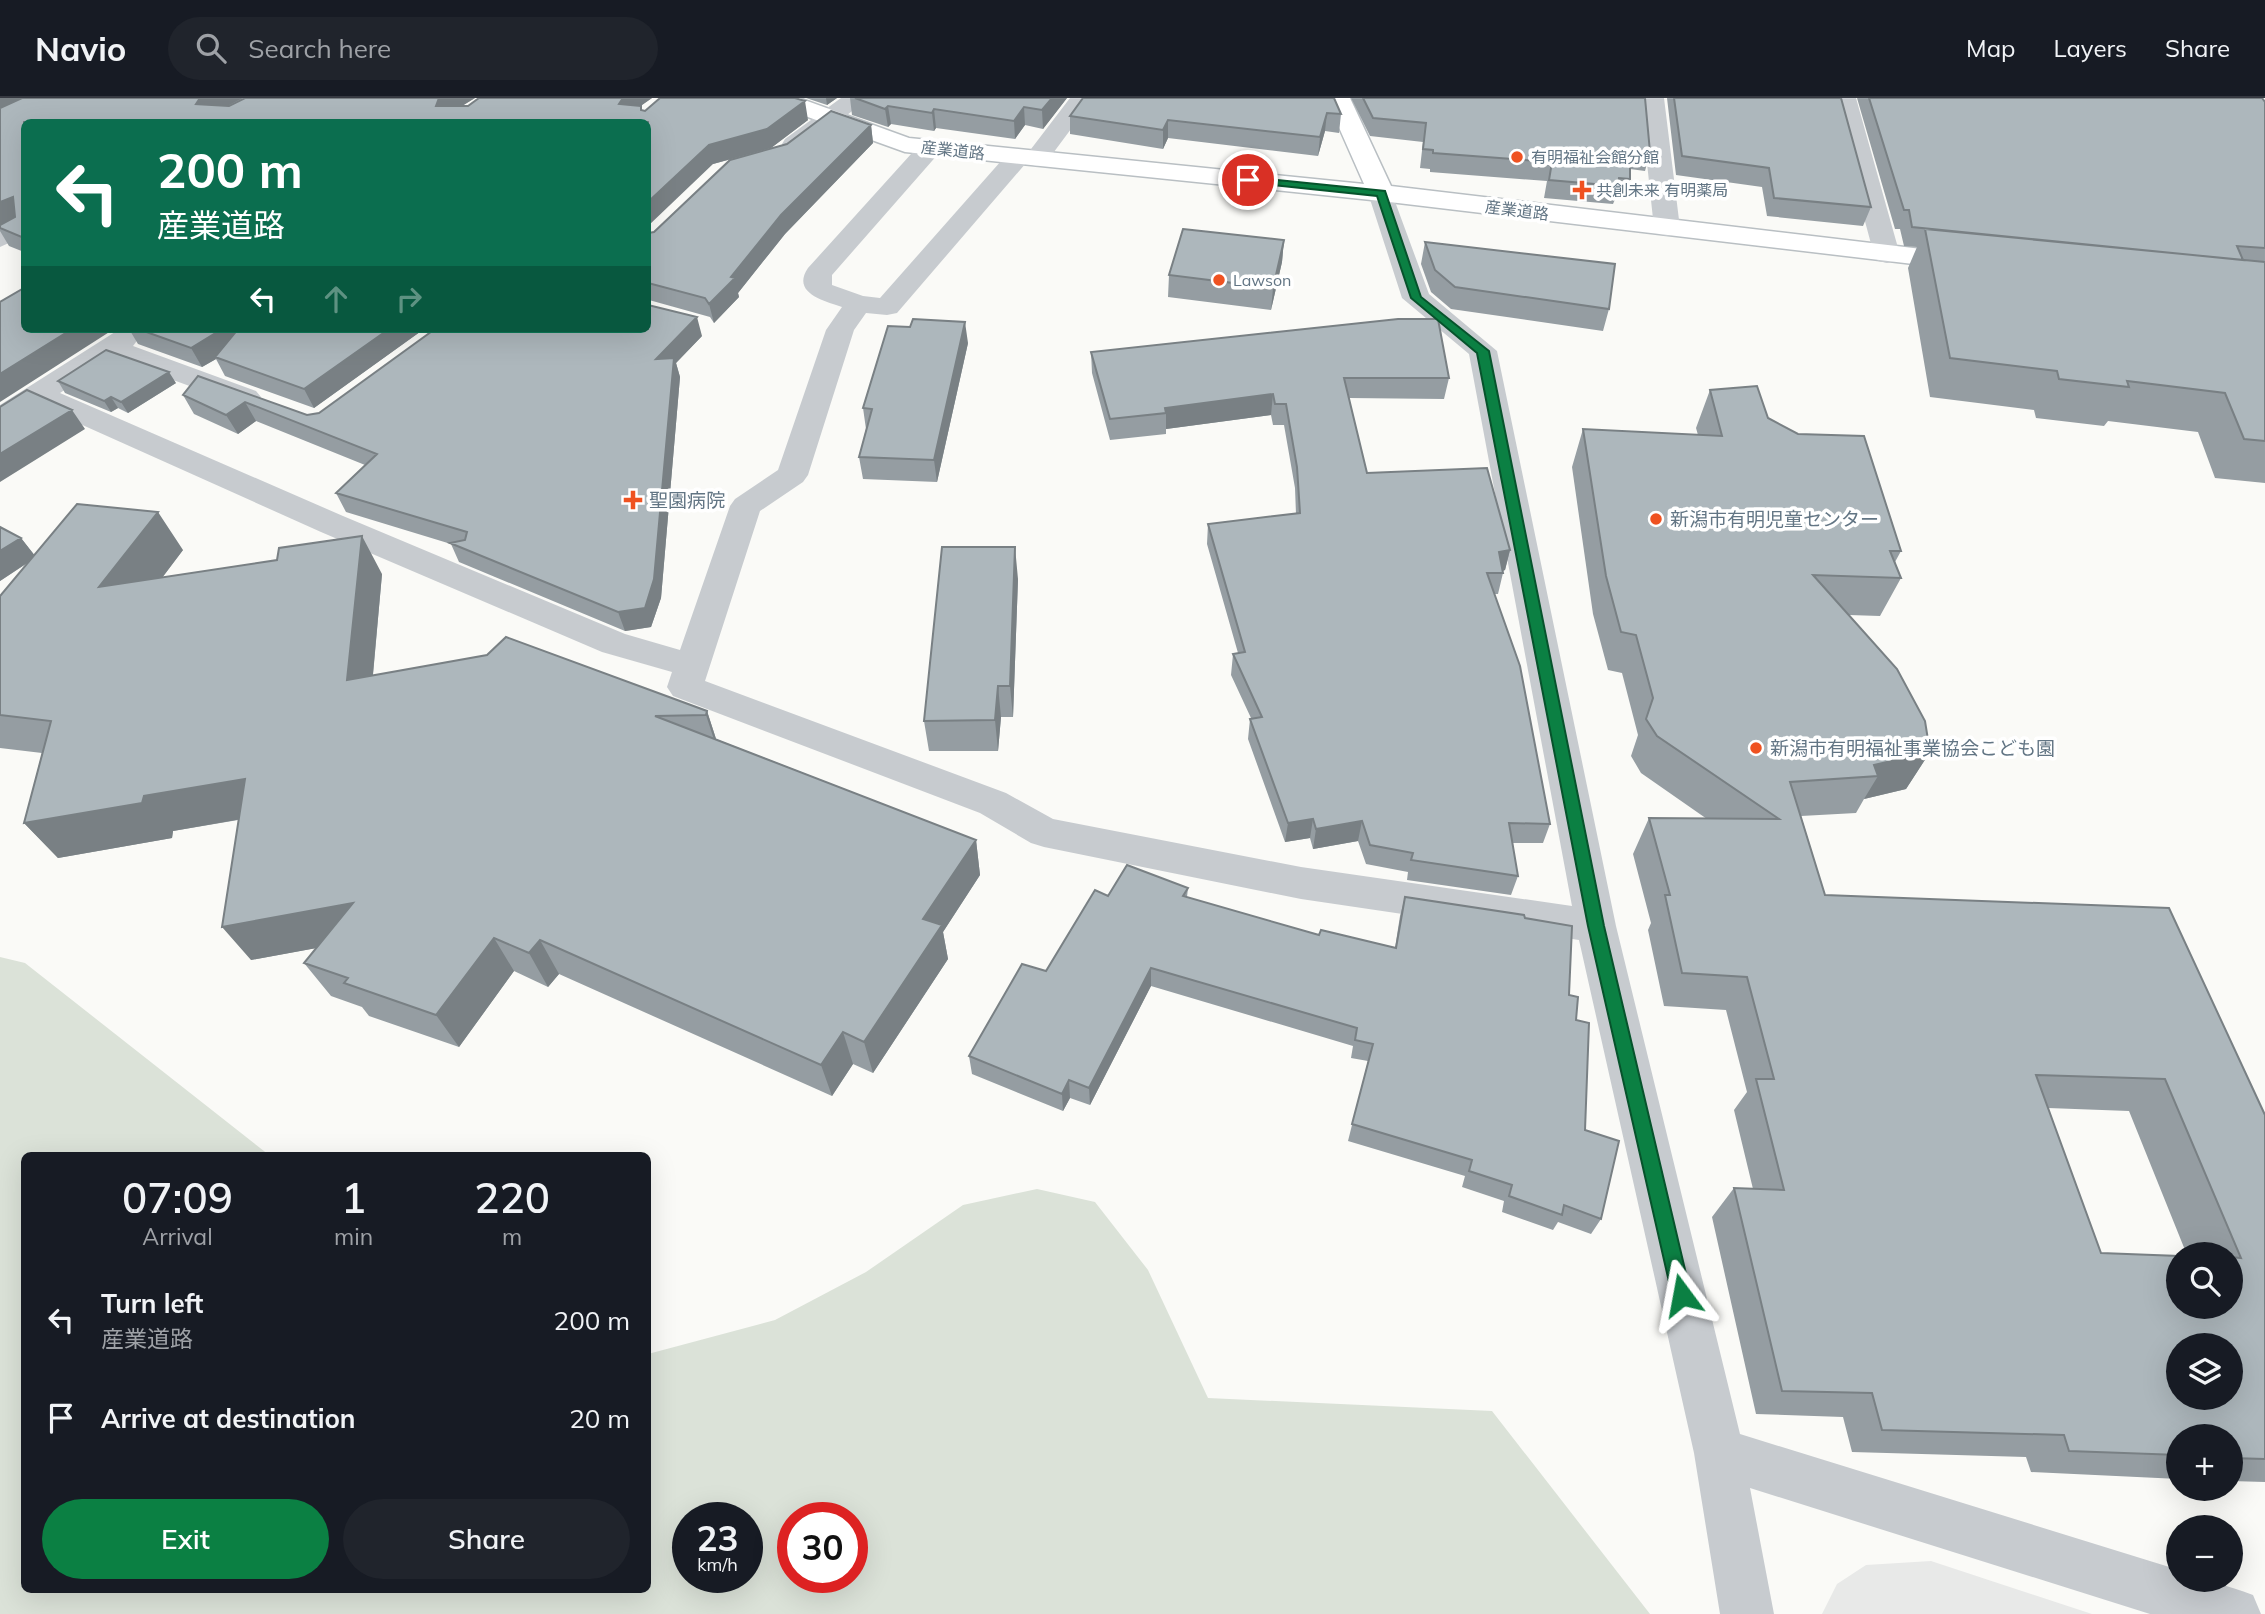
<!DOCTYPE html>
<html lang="en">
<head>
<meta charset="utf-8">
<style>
	:root { --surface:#171b24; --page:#20242c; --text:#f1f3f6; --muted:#9ea1a6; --line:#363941; --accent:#0b8043 }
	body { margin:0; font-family:Mulish,"Noto Sans JP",sans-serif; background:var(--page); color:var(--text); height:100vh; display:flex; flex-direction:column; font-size:26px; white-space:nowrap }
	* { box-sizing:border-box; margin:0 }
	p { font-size:23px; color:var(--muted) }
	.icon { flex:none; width:38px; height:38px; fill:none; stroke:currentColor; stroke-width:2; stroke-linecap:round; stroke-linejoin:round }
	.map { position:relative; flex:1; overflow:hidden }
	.side { position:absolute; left:21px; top:1054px; width:630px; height:441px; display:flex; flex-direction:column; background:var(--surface); border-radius:10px; box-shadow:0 7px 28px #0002 }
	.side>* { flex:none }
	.hud { position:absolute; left:21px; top:21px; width:630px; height:214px; border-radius:10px; box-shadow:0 7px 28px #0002; background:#0b6e4f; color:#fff; overflow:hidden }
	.buttons { position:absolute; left:2166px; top:1144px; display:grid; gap:14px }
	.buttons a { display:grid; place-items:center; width:77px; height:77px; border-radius:50%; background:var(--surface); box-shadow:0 7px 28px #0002; font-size:35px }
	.speed { position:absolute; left:672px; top:1404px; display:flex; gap:14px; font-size:35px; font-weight:700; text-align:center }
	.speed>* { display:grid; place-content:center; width:91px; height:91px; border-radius:50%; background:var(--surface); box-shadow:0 7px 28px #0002; line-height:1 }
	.speed small { font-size:18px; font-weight:400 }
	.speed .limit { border:10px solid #d22; background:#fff; color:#111 }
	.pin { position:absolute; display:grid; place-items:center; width:60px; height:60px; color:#fff; margin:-30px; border:4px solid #fff; border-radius:50%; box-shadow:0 2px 7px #0007 }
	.me { position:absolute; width:77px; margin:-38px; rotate:347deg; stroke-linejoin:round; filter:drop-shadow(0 0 5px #0008) }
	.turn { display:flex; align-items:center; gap:24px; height:147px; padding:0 21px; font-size:32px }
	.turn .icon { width:91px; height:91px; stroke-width:2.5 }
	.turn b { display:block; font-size:49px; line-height:60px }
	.lanes { display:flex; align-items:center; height:66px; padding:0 21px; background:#0003; justify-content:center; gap:35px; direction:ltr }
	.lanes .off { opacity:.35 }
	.eta { display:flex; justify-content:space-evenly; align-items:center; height:119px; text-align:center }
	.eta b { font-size:42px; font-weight:600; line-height:49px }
	.button { display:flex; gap:14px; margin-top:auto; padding:14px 21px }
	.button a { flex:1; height:80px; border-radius:42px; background:var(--accent); color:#fff; font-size:28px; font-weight:600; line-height:80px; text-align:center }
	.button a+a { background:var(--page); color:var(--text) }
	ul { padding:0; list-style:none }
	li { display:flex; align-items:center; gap:21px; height:98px; padding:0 21px }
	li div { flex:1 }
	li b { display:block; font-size:26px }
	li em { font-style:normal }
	header { display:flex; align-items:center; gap:42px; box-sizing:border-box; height:98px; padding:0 35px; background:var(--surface); border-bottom:2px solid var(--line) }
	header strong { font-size:33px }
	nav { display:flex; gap:38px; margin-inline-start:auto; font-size:24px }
	.search { width:490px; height:63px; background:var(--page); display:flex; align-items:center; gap:18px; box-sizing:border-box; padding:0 24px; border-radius:38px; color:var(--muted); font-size:26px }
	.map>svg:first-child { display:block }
	.built { fill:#e8e9e8 }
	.green { fill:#dbe2d8; fill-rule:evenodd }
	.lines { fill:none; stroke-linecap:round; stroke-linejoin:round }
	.secondary-casing { stroke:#b9bfc3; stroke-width:3 }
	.street { fill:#c7cbcf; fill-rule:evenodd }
	.secondary { fill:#fff; fill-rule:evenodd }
	.wall { fill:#959da2; fill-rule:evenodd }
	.shaded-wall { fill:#798084 }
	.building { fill:#adb7bc; stroke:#798084; stroke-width:2; fill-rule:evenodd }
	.route { fill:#0b8043; stroke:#07532c; stroke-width:2 }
	.poi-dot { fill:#ef5221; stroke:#fff; stroke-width:2.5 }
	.labels { text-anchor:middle; stroke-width:7; stroke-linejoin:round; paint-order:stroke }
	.far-street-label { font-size:16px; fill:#627584; stroke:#fff }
	.far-poi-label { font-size:16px; fill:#627584; stroke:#fff; text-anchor:start }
	.poi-label { font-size:19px; fill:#627584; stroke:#fff; text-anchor:start }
</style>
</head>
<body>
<header>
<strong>Navio</strong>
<div class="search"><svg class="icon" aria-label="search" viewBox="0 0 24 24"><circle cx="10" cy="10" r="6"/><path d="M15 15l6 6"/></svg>Search here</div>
<nav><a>Map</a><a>Layers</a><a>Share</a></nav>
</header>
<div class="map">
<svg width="2265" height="1516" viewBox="0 0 2265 1516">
	<rect width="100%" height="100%" fill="#fafaf7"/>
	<path class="built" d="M1931,1463L2092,1516H1822L1837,1486L1866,1467Z"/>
	<path class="green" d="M0,859L25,865L269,1057H24V1491H648V1256L775,1222L866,1174L963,1107L1037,1091L1095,1104L1148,1172L1208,1300L1492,1313L1650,1516H0ZM688,1419H747V1479H688ZM852,1419V1479H793V1419Z"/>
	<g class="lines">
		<g class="secondary-casing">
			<path id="secondary" d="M765,0H799L909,40L1364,86L1326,0H1350L1391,88L1964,156L1974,158L1977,164L1974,170L1964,172L1381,103L905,54L769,5Z"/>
		</g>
		<path class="street" d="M841,0H869L803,51L794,53L785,51L782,46L785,41Z
			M1070,0H1094L1045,66L1036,68L1026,65L897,215L887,217L866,215L854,232L808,377L803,384L760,413L705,583L1006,695L1053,721L1301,769L1572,808L1469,256L1402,200L1368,95L1372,90L1381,87L1390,90L1429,196L1497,253L1616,828L1740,1336L2179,1472V1482C2207,1482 2227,1487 2253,1497L2261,1516H2150L1750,1390L1774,1516H1720L1694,1355L1579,842L1301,801L1044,749L1031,745L980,715L673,598L667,589L672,574L602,554L321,434L40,308L11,327L0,329V307L115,234L125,231L135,234L139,240L133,248L256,293L261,299L256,305L246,308L236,305L113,260L60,295L343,418L625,536L680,552L730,408L735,401L778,372L826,232L842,209C824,203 791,195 808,170L921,45L930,43L939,45L942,50L939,55L832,177V187L863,198L880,200L1009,54L1018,52L1028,55Z
			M1640,0H1664L1680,130L1676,136L1667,138L1658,136L1654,130Z
			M1832,0H1856L1900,157L1896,163L1887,165L1878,163L1874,157Z
			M24,120V138L0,149V130Z"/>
		<use href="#secondary" class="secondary"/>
	</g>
	<path class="wall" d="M0,0H243L227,8H229L245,0H475L462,8H468L479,0H652L640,8L642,12L808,22L771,50L713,66L24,24V154L9,148L0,133Z
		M806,0H837L827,7Z
		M850,0H1067L1043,31L1025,27L1015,41L936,30L934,33L891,26L888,29L852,17Z
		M1334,0L1341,16L1339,35L1325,33L1318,58L1168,40L1163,51L1070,36V18Z
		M1351,0H1645L1650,54L1645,73L1630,71V81L1624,100L1616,99L1613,106L1544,100L1547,83L1430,74V71L1420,70L1423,44L1370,38Z
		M1667,0H1841L1871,109L1863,128L1767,118L1762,89L1676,77Z
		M1857,0H2262L2265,4V385L2215,380L2198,334L2108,323L2104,328L2036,320L2034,312L1930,299L1908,170L1917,149L1904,148L1900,131H1895Z
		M871,27L873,45L785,136L738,195L739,199L714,225L710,219L649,202L648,203V135L654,134Z
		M1284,142L1282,164L1271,212L1168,199L1169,177Z
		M1425,144L1609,211L1603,233L1451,211L1431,194L1421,166Z
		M129,231H424L314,310L225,278L216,261L202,269L138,246Z
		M702,238L676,265L680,279L661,500L651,529L625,533L459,464L451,446L346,414L336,395L365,367L256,323L238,336L194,316L183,297L198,278L307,317Z
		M968,245L937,384L863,381L859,359L866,331L863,310Z
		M1091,254L1449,280L1444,301L1349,300L1367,375L1510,452L1505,472L1503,473V475L1498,496H1494L1550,726L1543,745H1512L1518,778L1511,797L1407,782L1408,774L1366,766L1358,743L1313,751L1310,740L1285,744L1248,641L1250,621L1251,620L1231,577L1233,556L1238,555L1207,446L1208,426L1296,416L1295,390L1284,327H1273L1271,317L1166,331V336L1110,342L1092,275Z
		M58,283L176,285L128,315L118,310L111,314L65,295Z
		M1710,292L1768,320L1901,453L1895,464L1901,480L1880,518L1849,517L1930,654L1906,691L1864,701L1856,715L1801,718L1825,797L2265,1017V1384L2231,1383V1339H2179V1381L2031,1374L2026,1359L1852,1354L1843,1319L1756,1316L1712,1119L1734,1090L1753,1091L1734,1012L1747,994L1726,912L1664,908L1648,832L1651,825L1633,756L1649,720L1707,721L1641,675L1631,658L1638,637L1622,575L1608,572L1593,516L1572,369L1583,331L1698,337L1696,330ZM2048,1010L2129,1013L2187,1157H2231V1209L2101,1155Z
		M0,429L21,440L34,457L183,452L162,480L382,476L373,577L707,613L716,641L976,742L980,777L943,834L948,861L873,975L853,966L832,998L559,876L548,889L514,873L459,949L369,918L362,909L331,898L304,865L316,850L251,862L238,722L173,733L172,740L58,760L24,725L42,655L0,650V498L29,464L0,483Z
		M1018,481L1013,619H1001L998,653H929L924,623Z
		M1188,790L1187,799L1319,837L1395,850L1400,818L1405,799L1525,820L1569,897L1576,922L1585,1032L1601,1121L1591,1136L1558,1124L1553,1132L1502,1114L1504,1103L1462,1089L1465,1078L1348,1043L1368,963L1351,960L1353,948L1151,888L1090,1007L1070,1000L1063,1013L972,976L969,958L1046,873L1108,798Z"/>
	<path class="shaded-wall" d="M0,0H25L0,12Z
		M200,0H243L210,17L196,6Z
		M439,0H475L447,17L436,8Z
		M623,0H652L628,17L619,6Z
		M826,0H837L827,7Z
		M1052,0H1067L1043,31L1042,12Z
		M805,3L808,22L771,50L713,66L648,128V104L709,47Z
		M888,8L891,26L888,29L885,11Z
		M1024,9L1025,27L1015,41L1014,23Z
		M934,11L936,30L934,33L932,15Z
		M1327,15L1325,33L1318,58L1320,39Z
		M1168,22V40L1163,51V32Z
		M871,27L873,45L785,136L738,195L739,199L714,225L709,206L781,117Z
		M13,99L24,118L0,127V104Z
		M1284,142L1282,164L1271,212L1273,190Z
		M697,219L702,238L676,265L680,279L661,500L651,529L625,533L618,514L656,261Z
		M965,224L968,245L937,384L934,362Z
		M72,231H114L0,304V276Z
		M222,231H263L215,259L216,261L202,269L191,250Z
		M389,231H424L314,310L304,291Z
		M169,274L176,285L128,315L121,304Z
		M1273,296L1271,317L1166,331V315L1165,310Z
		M111,299L118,310L111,314L104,303Z
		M245,304L256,323L238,336L226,317Z
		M72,312L85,331L0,384V356Z
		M158,414L183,452L127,526L99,489Z
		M362,438L382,476L369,619L347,582Z
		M21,440L36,459L0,483V453Z
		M1015,449L1018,481L1013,619L1010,588Z
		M1510,452L1505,472L1494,475L1499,454Z
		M998,588L1001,619L998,653L995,622Z
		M707,613L719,650L718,654L706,617Z
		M1930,654L1906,691L1864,701L1878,678L1874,667Z
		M245,681L271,716L173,733L172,740L58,760L24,725L144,698Z
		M1313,721L1310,740L1285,744L1288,725Z
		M1362,723L1358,743L1313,751L1316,731Z
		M976,742L980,777L943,834L948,861L873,975L864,944L923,821Z
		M353,805L377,839L251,862L222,829Z
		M494,840L514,873L459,949L436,917Z
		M540,842L559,876L548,889L529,855Z
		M1151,870V888L1090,1007L1089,990Z
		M843,934L853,966L832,998L821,967Z
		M1069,982L1070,1000L1063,1013L1062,996Z"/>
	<path class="building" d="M22,0H200L196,6L229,8L245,0H439L436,8H468L479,0H623L619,6L641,8V12L645,13L660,0H795L805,3L767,31L709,47L648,104V24H24V140L0,130V127L15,119L13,99L0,104V10Z
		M855,0H1052L1042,12L1024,9L1014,23L934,11L932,15L888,8L885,11Z
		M1083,0H1334L1341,16L1327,15L1320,39L1168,22L1163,32L1070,18Z
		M1363,0H1645L1650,54L1630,51V81L1619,80L1618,88L1549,82L1552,64L1433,55V52L1423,51L1426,25L1373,20Z
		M1674,0H1841L1871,109L1774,100L1769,70L1682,58Z
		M1869,0H2262L2265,4V150L2237,148L2243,162L1912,129L1909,112H1904Z
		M831,13L871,27L781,117L731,179L735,180L709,206L705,200L648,185V135L654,134L730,62L787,46Z
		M1183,131L1284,142L1273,190L1169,177Z
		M1925,131L2265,164V343L2244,341L2225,295L2127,283L2129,289L2059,281L2057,273L1950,260Z
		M1425,144L1615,166L1609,211L1455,189L1435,172Z
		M24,190V231H72L0,276V204Z
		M648,207L697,219L656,261L674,260L654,481L645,510L618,514L450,445L465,442L467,434L336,395L377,356L245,304L226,317L183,297L198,278L307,317L319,315L435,231H648Z
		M913,221L965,224L934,362L859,359L872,311L863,310L888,228L910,229Z
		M1398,221H1438L1449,280H1344L1367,375L1487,370L1510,452L1499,454L1503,475H1487L1520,568L1550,726L1509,725L1518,778L1411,762L1413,755L1370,747L1362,723L1316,731L1313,721L1288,725L1250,621L1262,619L1233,556L1245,554L1208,426L1300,415L1297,369L1286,306H1275L1273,296L1165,310L1166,315L1110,321L1091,254Z
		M138,231H222L191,250Z
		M238,231H389L304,291L215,259Z
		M106,252L169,274L121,304L111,299L104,303L58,283Z
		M1757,288L1768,320L1798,336L1864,338L1901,453H1890L1901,480L1813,477L1897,571L1925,623L1930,654L1874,667L1878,678L1790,684L1825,797L2169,810L2265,1017V1361L2231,1360V1339H2179V1357L2069,1353L2064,1337L1882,1332L1872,1295L1782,1293L1734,1090L1784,1092L1756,981H1774L1747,879L1682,875L1665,797H1670L1649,720L1779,721L1657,638L1646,621L1653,600L1636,537L1621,534L1606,478L1583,331L1722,338L1710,292ZM2036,977L2165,981L2241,1160L2231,1159V1209H2179V1158L2101,1155ZM2179,1248H2231V1300H2179Z
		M27,292L72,312L0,356V309Z
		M77,406L158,414L99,489L277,462L279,450L362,438L347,582L487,557L506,539L707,613L706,617L655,618L976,742L923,821L942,827L864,944L843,934L821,967L540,842L529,855L494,840L436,917L344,885L348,880L304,865L353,805L222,829L245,681L144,698L142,705L24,725L51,623L0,617V498Z
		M0,429L21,440L0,453Z
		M942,449H1015L1010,588H998L995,622L924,623Z
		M1127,767L1188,790L1183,798L1319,837L1321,832L1396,850L1405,799L1524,817L1525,820L1572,828L1569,897L1578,899L1576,922L1589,925L1585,1032L1619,1043L1601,1121L1564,1107L1562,1117L1509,1098L1512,1087L1469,1073L1472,1062L1352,1026L1373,946L1355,942L1357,930L1151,870L1089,990L1069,982L1062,996L969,958L1022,866L1046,873L1095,792L1108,798Z"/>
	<path class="route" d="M1248,79L1385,93L1421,199L1489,253L1604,828L1691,1197L1689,1204L1682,1206L1675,1204L1672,1197L1588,828L1477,255L1411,200L1377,98L1245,84V80Z"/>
	<g class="poi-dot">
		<circle cx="1517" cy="59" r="7"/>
		<path d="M1578.5 81.5h7v7h7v7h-7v7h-7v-7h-7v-7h7z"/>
		<circle cx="1219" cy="182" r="7"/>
		<path d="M629.5 391.5h7v7h7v7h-7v7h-7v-7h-7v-7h7z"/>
		<circle cx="1656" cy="421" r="7"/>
		<circle cx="1756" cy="650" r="7"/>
	</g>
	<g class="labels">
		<g class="far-street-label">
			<text transform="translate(953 52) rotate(6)" y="6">産業道路</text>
			<text transform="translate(1517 112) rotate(7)" y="6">産業道路</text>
		</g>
		<g class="far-poi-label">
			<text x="1531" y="65">有明福祉会館分館</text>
			<text x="1596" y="98">共創未来 有明薬局</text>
			<text x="1233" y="188">Lawson</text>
		</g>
		<g class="poi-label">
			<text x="649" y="409">聖園病院</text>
			<text x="1670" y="428">新潟市有明児童センター</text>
			<text x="1770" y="657">新潟市有明福祉事業協会こども園</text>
		</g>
	</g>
</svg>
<div class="buttons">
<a><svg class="icon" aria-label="search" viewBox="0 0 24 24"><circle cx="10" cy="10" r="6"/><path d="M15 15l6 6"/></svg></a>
<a><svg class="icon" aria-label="layers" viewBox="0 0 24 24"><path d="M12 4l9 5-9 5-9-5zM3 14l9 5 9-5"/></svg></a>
<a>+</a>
<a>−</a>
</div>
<div class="speed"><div>23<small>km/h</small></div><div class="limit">30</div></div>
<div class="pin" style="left:1248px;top:82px;background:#d93025"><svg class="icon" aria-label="arrive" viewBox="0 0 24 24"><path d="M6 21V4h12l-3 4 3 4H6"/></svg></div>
<svg class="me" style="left:1682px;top:1197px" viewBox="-20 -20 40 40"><path d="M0-17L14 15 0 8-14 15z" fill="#0b8043" stroke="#fff" stroke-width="4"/></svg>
<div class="hud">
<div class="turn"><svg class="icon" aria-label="left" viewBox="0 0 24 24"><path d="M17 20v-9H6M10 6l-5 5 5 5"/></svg><div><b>200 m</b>産業道路</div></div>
<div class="lanes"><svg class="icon" aria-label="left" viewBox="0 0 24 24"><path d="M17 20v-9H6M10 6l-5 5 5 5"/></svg><svg class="icon off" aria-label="ahead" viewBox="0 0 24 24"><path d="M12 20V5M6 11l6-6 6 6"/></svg><svg class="icon off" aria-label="right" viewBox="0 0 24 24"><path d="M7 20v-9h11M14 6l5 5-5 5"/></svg></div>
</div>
<section class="side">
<div class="eta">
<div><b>07:09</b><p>Arrival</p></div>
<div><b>1</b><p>min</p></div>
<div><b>220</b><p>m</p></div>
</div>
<ul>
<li><svg class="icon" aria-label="left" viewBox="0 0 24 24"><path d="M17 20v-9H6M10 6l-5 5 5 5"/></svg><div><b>Turn left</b><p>産業道路</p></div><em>200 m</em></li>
<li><svg class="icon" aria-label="arrive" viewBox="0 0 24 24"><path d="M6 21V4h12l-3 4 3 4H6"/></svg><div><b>Arrive at destination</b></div><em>20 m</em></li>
</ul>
<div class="button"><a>Exit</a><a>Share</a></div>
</section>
</div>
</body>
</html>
